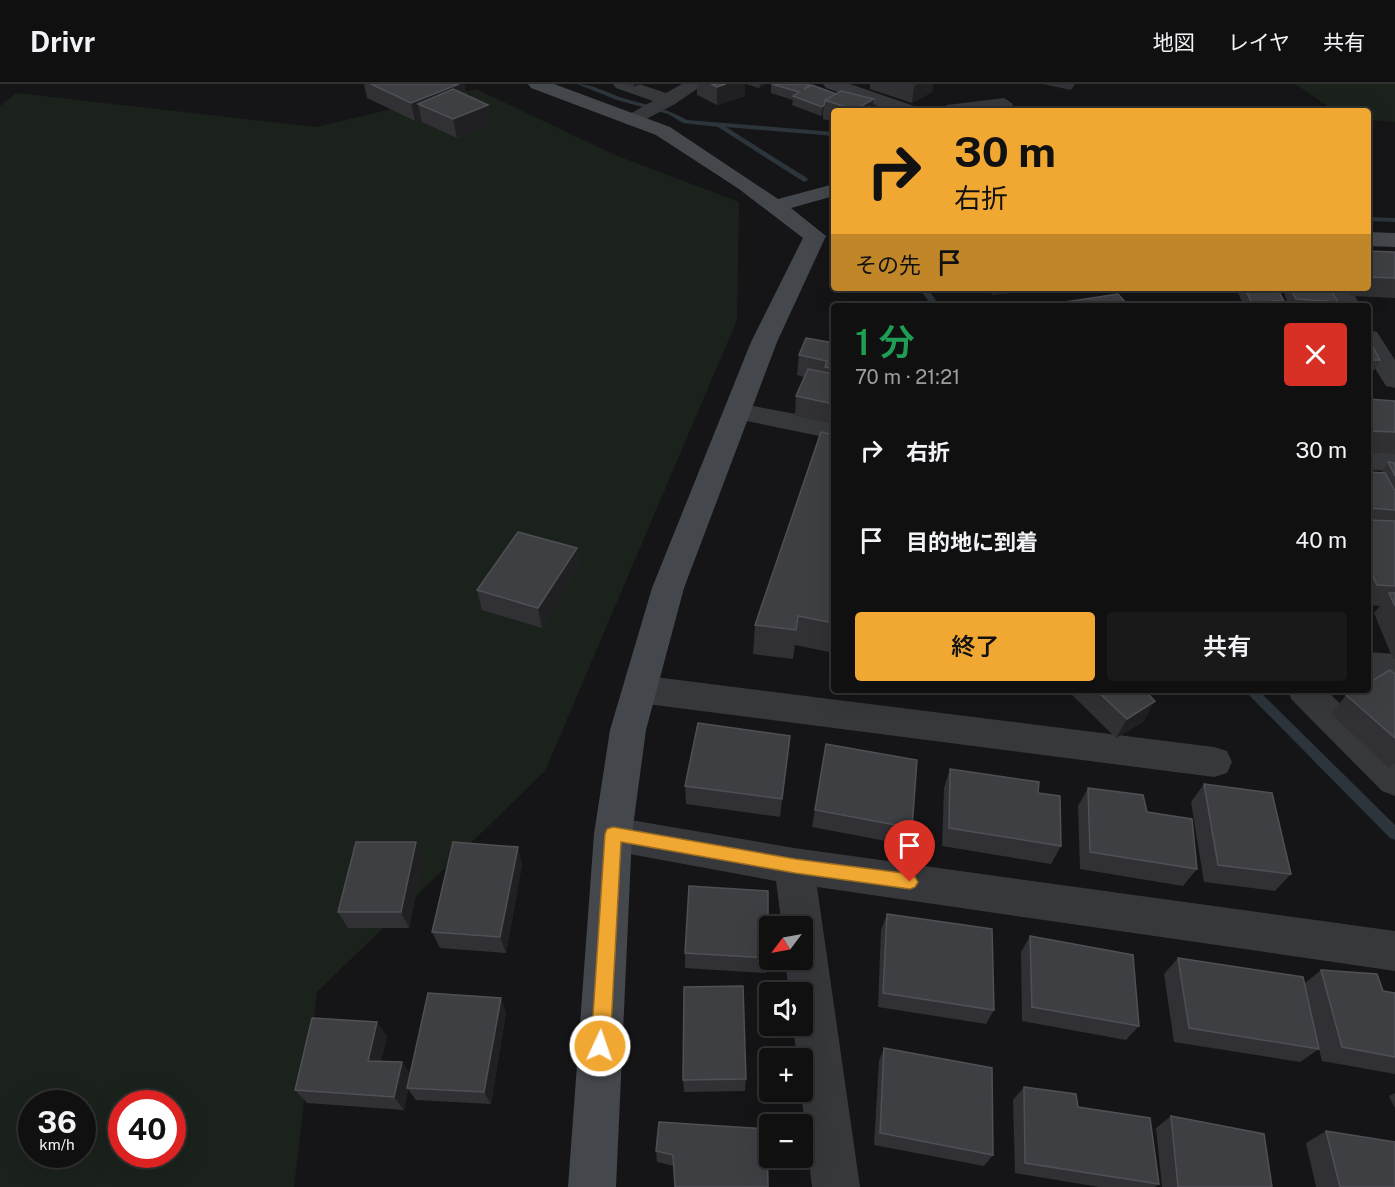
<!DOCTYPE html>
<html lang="ja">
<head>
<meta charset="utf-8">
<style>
	:root { --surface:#101011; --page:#19191a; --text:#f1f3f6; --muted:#9c9d9f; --line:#303031; --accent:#f1a833 }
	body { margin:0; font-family:"Public Sans","Noto Sans JP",sans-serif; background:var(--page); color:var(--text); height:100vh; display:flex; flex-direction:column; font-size:22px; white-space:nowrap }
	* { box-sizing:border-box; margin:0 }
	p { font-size:20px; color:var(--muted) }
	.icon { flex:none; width:33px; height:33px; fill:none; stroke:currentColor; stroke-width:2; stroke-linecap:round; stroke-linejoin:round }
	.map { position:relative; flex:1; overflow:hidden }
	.drawer { position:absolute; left:831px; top:219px; width:540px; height:390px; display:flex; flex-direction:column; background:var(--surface); border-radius:6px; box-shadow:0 6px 24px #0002,0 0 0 2px var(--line) }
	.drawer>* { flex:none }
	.banner { position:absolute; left:831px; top:24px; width:540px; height:183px; border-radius:6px; box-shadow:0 6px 24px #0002,0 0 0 2px var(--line); background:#f1a833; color:#111; overflow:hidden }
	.needle { width:39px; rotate:238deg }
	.controls { position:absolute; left:759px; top:832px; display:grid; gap:12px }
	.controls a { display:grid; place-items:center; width:54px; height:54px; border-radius:6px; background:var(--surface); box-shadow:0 6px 24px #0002,0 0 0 2px var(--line); font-size:30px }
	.speed { position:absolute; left:18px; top:1006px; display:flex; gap:12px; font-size:30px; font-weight:700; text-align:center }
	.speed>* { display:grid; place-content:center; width:78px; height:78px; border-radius:50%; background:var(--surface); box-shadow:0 6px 24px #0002,0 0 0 2px var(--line); line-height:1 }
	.speed small { font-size:15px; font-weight:400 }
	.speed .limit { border:9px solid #d22; background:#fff; color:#111 }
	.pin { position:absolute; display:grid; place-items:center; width:51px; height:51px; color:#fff; margin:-62px -26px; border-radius:50% 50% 50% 0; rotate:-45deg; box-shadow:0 0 6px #0007 }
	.pin .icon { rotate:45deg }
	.me { position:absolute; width:66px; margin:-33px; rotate:3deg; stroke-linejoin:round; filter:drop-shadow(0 0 4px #0008) }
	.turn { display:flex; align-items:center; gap:21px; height:126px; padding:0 24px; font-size:27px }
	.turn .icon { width:78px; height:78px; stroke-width:2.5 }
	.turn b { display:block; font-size:42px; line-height:51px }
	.then { display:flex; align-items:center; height:57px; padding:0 24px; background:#0003; gap:12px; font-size:22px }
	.round { display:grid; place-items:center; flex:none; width:63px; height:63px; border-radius:6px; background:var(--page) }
	.summary { display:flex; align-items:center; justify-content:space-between; height:102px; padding:0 24px }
	h1 { font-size:36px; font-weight:600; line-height:45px; color:#1e9e55 }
	.primary-button { display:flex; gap:12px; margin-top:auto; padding:12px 24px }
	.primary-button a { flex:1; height:69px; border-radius:6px; background:var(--accent); color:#111; font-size:24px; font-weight:600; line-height:69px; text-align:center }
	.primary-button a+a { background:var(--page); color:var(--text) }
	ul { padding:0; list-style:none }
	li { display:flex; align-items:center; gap:18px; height:90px; padding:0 24px }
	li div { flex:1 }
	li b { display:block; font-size:22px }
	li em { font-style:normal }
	header { display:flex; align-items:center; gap:36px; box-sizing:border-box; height:84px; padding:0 30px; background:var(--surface); border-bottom:2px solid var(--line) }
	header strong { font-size:28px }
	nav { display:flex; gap:33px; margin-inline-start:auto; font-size:21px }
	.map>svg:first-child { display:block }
	.green { fill:#1b221c; fill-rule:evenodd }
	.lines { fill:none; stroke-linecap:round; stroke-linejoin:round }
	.stream { fill:#2b353b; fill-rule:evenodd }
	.street { fill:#36383c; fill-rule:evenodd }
	.secondary { fill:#44474c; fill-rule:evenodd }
	.wall { fill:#313135 }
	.shaded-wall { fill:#202023 }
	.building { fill:#3e3f43; stroke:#4e5055; stroke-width:1.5 }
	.route { fill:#f1a833; stroke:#9d6d21; stroke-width:1.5 }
</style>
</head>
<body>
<header>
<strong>Drivr</strong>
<nav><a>地図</a><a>レイヤ</a><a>共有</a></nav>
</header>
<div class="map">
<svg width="1395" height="1103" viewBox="0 0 1395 1103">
	<rect width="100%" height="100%" fill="#151517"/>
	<path class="green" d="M1295,0H1395V38L1368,36V27H1335Z
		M476,5L615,71L739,118L737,236L545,687L317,908L294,1103H0V22L16,9L316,43ZM32,1020H82V1071H32ZM122,1020H172V1071H122Z"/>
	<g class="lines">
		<path class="stream" d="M577,0C593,0 607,9 623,14C645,21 667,24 687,36L834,48V52L726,43L807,94L808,96L804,98L718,43L683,39L668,30L617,16Z
			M1368,133L1395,134V138L1368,137Z
			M919,204H927L940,222H932Z
			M1244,606H1258L1395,741V756L1390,754Z"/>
		<path class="street" d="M613,0H639L666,9L682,0H704L675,20L633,42L626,40L623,36L626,32L653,17L616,4Z
			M823,0H850L917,23L919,27H892L826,4Z
			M1004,14L1013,20L1011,24L993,27H938L947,21Z
			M1326,204H1350L1361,222H1337Z
			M1368,246L1377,248L1395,276V304L1386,302L1368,273Z
			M737,319L834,337V355L727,333L724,327L727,321Z
			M1368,368L1395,369V387L1368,386Z
			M1368,568L1395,570V596L1368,594Z
			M639,591L1214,663L1227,667L1232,678L1227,689L1214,693L639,619L627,615L622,605L627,595Z
			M1287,606H1326L1395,672V712L1382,707L1292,616Z
			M613,733L794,764L1395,847V887L817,803L860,1103H812L801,1008L802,975H797L793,942H802V909H789L785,876H802V843H782L776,797L613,767L599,762L594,750L599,738Z"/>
		<path class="secondary" d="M528,0H554L670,43L778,115L834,100V112L791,124L826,152L777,258L684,504L646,646L632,750L616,1103H568L594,750L610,646L652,504L751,258L803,154L739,105L656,51L531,4Z
			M1368,148L1395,149V163L1368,162Z"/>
	</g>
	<path class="wall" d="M364,0H464L466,11L491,39L457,54L422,38L421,34L415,37L367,14Z
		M625,0H641L634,3Z
		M697,0H745V12L717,21L697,11Z
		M746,0H765L759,4Z
		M771,0H810V2L872,27H834V38L823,35V30L821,32L792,21L793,16L771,9Z
		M870,0H933L932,8L912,19L870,5Z
		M1043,0H1075L1071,6Z
		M1368,167L1395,168V214L1351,212L1347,204H1368Z
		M988,204H1046L993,211Z
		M1236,204H1277L1284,217L1282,222H1244Z
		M1282,204H1330L1338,218L1336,222H1289Z
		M1368,254L1380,276L1368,296Z
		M834,259V340L795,332L796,312L804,293L797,291L799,271Z
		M1368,315L1395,317V370L1368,368Z
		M834,351V569L795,561L793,575L753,570L755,541Z
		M1388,378L1395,379V575H1393L1374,529L1380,522L1368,521V388L1381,389Z
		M577,464L579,484L542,544L482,526L477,506Z
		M1395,590V679L1389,684L1331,630L1346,611Z
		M1067,606H1153L1150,612L1144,637L1116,654Z
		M790,652L780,733L686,720L685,702Z
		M826,660L912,744L907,761L812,743Z
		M950,685L1038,709L1061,762L1051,780L942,762L944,704Z
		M1204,700L1291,790L1275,807L1204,798L1191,718Z
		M1088,704L1147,728L1197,785L1183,802L1080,785L1078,722Z
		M423,776L409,844H348L338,828Z
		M522,780L506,869L440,864L432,848Z
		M887,830L994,926L986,940L878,923L881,846Z
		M1030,852L1139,942L1126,956L1022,937L1021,868Z
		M685,869L768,874L766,889L685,884Z
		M1178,874L1304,900L1321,886L1383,907L1395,909V990L1322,977L1314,946L1319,965L1300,978L1174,958L1164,890Z
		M506,928L491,1020L416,1016L408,1005L404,1026L307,1019L295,1006L387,952L381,977L410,990Z
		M884,964L993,1071L984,1082L874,1061L879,977Z
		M746,995L745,1007L684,1008L683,996Z
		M1024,1003L1078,1023L1159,1100L1155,1103H1099L1015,1089L1013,1016Z
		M1395,1009V1024L1389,1012Z
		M1171,1032L1272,1103H1162L1156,1044Z
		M767,1045L674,1082L657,1078L656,1067Z
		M1326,1047L1395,1103H1316L1306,1059Z"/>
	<path class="shaded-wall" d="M459,0H464L467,16L418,20L421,34L415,37L411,19Z
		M634,0H641L634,3Z
		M726,0H745V12L717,21V3Z
		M760,0H765L759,4Z
		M917,0H933L932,8L912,19L914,2Z
		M874,15L872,27H854V26Z
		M488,21L491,39L457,54L453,35Z
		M824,21L823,30L821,32L822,23Z
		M995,204H1046L993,211Z
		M577,464L579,484L542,544L538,524Z
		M1143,606H1153L1146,619Z
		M1155,617L1144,637L1116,654L1127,635Z
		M416,758L423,776L409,844L401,828Z
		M518,763L522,780L506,869L500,853Z
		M501,914L506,928L491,1020L484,1008Z
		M377,938L387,952L378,990L368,977Z
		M402,978L411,991L407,1004L408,1005L404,1026L394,1013Z"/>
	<path class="building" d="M371,0H459L411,19Z
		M711,0H726L717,3Z
		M772,0H810L804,5L812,1L836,10L825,16L824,21L822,23L793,12L799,8Z
		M453,5L488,21L453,35L418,20Z
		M841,7L874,15L854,26L825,16Z
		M966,25L974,27H962Z
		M1368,167L1395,168V194L1368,193Z
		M1245,204H1277L1284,217H1271L1273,222H1253Z
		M1290,204H1330L1338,218L1296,215Z
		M1118,210L1129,222H1038Z
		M806,254L834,259V285L825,283L827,277L799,271Z
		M1368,254L1380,276H1368Z
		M808,285L834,290V320L796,312Z
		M1368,315L1395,317V348L1368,347Z
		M821,348L834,351V539L798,532L796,546L755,541Z
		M1388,378L1395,379V392Z
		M1368,388L1385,389L1395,407V426L1368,424Z
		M1368,436L1395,437V502L1377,501L1368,481Z
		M518,448L577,464L538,524L477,506Z
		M1389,509H1395V522Z
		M1390,586L1395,590V654L1346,611L1355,606H1368V599Z
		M1096,606H1144L1155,617L1127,635Z
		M698,639L790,652L782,715L685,702Z
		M826,660L917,676L912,744L815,726Z
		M950,685L1039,698L1038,709L1060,712L1061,762L949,744Z
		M1204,700L1272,709L1291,790L1218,781Z
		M1088,704L1143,711L1147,728L1192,735L1197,785L1090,768Z
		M356,758H416L401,828H338Z
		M453,758L518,763L500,853L432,848Z
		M689,802L768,807V874L685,869Z
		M887,830L992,845L994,926L883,909Z
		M1030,852L1133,871L1139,942L1032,923Z
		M1178,874L1303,893L1319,965L1189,944Z
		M1321,886L1377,890L1383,907L1395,909V973L1342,963Z
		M743,902L746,995L683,996L684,903Z
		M428,909L501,914L484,1008L407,1004Z
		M312,934L377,938L368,977L402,978L394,1013L295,1006Z
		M884,964L992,984L993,1071L880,1049Z
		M1024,1003L1076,1010L1078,1023L1150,1034L1159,1100L1025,1079Z
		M1171,1032L1264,1050L1272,1103H1178Z
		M659,1038L767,1045L768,1103H675L673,1071L656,1067Z
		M1326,1047L1395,1058V1103H1340Z"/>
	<path class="route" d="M613,743L795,775L910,790L915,793L918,798L915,803L910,805L795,789L621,758L610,962L607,968L600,971L594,968L591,962L605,750L607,745Z"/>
</svg>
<div class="controls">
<a><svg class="needle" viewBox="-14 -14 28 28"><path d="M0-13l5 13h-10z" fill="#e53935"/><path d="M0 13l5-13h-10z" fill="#9c9d9f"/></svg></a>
<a><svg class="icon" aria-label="sound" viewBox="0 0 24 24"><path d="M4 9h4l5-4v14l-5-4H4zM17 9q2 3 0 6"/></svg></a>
<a>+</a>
<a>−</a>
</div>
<div class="speed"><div>36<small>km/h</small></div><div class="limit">40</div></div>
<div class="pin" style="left:910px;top:798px;background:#d93025"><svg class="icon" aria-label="arrive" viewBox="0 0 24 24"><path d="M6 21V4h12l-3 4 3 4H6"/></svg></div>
<svg class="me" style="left:600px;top:962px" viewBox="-20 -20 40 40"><circle r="17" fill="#f1a833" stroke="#fff" stroke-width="3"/><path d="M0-11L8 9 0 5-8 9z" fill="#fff"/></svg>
<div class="banner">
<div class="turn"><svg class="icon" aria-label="right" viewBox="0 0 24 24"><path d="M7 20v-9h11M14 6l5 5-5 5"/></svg><div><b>30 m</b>右折</div></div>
<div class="then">その先<svg class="icon" aria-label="arrive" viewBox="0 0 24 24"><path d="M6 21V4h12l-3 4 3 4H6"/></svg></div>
</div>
<section class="drawer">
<div class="summary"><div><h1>1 分</h1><p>70 m · 21:21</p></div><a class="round" style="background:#d93025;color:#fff"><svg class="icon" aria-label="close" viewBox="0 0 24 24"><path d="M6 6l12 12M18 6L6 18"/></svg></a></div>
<ul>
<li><svg class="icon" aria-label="right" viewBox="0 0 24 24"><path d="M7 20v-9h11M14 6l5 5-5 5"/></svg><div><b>右折</b></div><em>30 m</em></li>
<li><svg class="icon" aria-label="arrive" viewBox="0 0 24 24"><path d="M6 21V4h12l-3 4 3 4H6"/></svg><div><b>目的地に到着</b></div><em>40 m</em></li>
</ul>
<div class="primary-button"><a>終了</a><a>共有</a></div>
</section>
</div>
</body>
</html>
